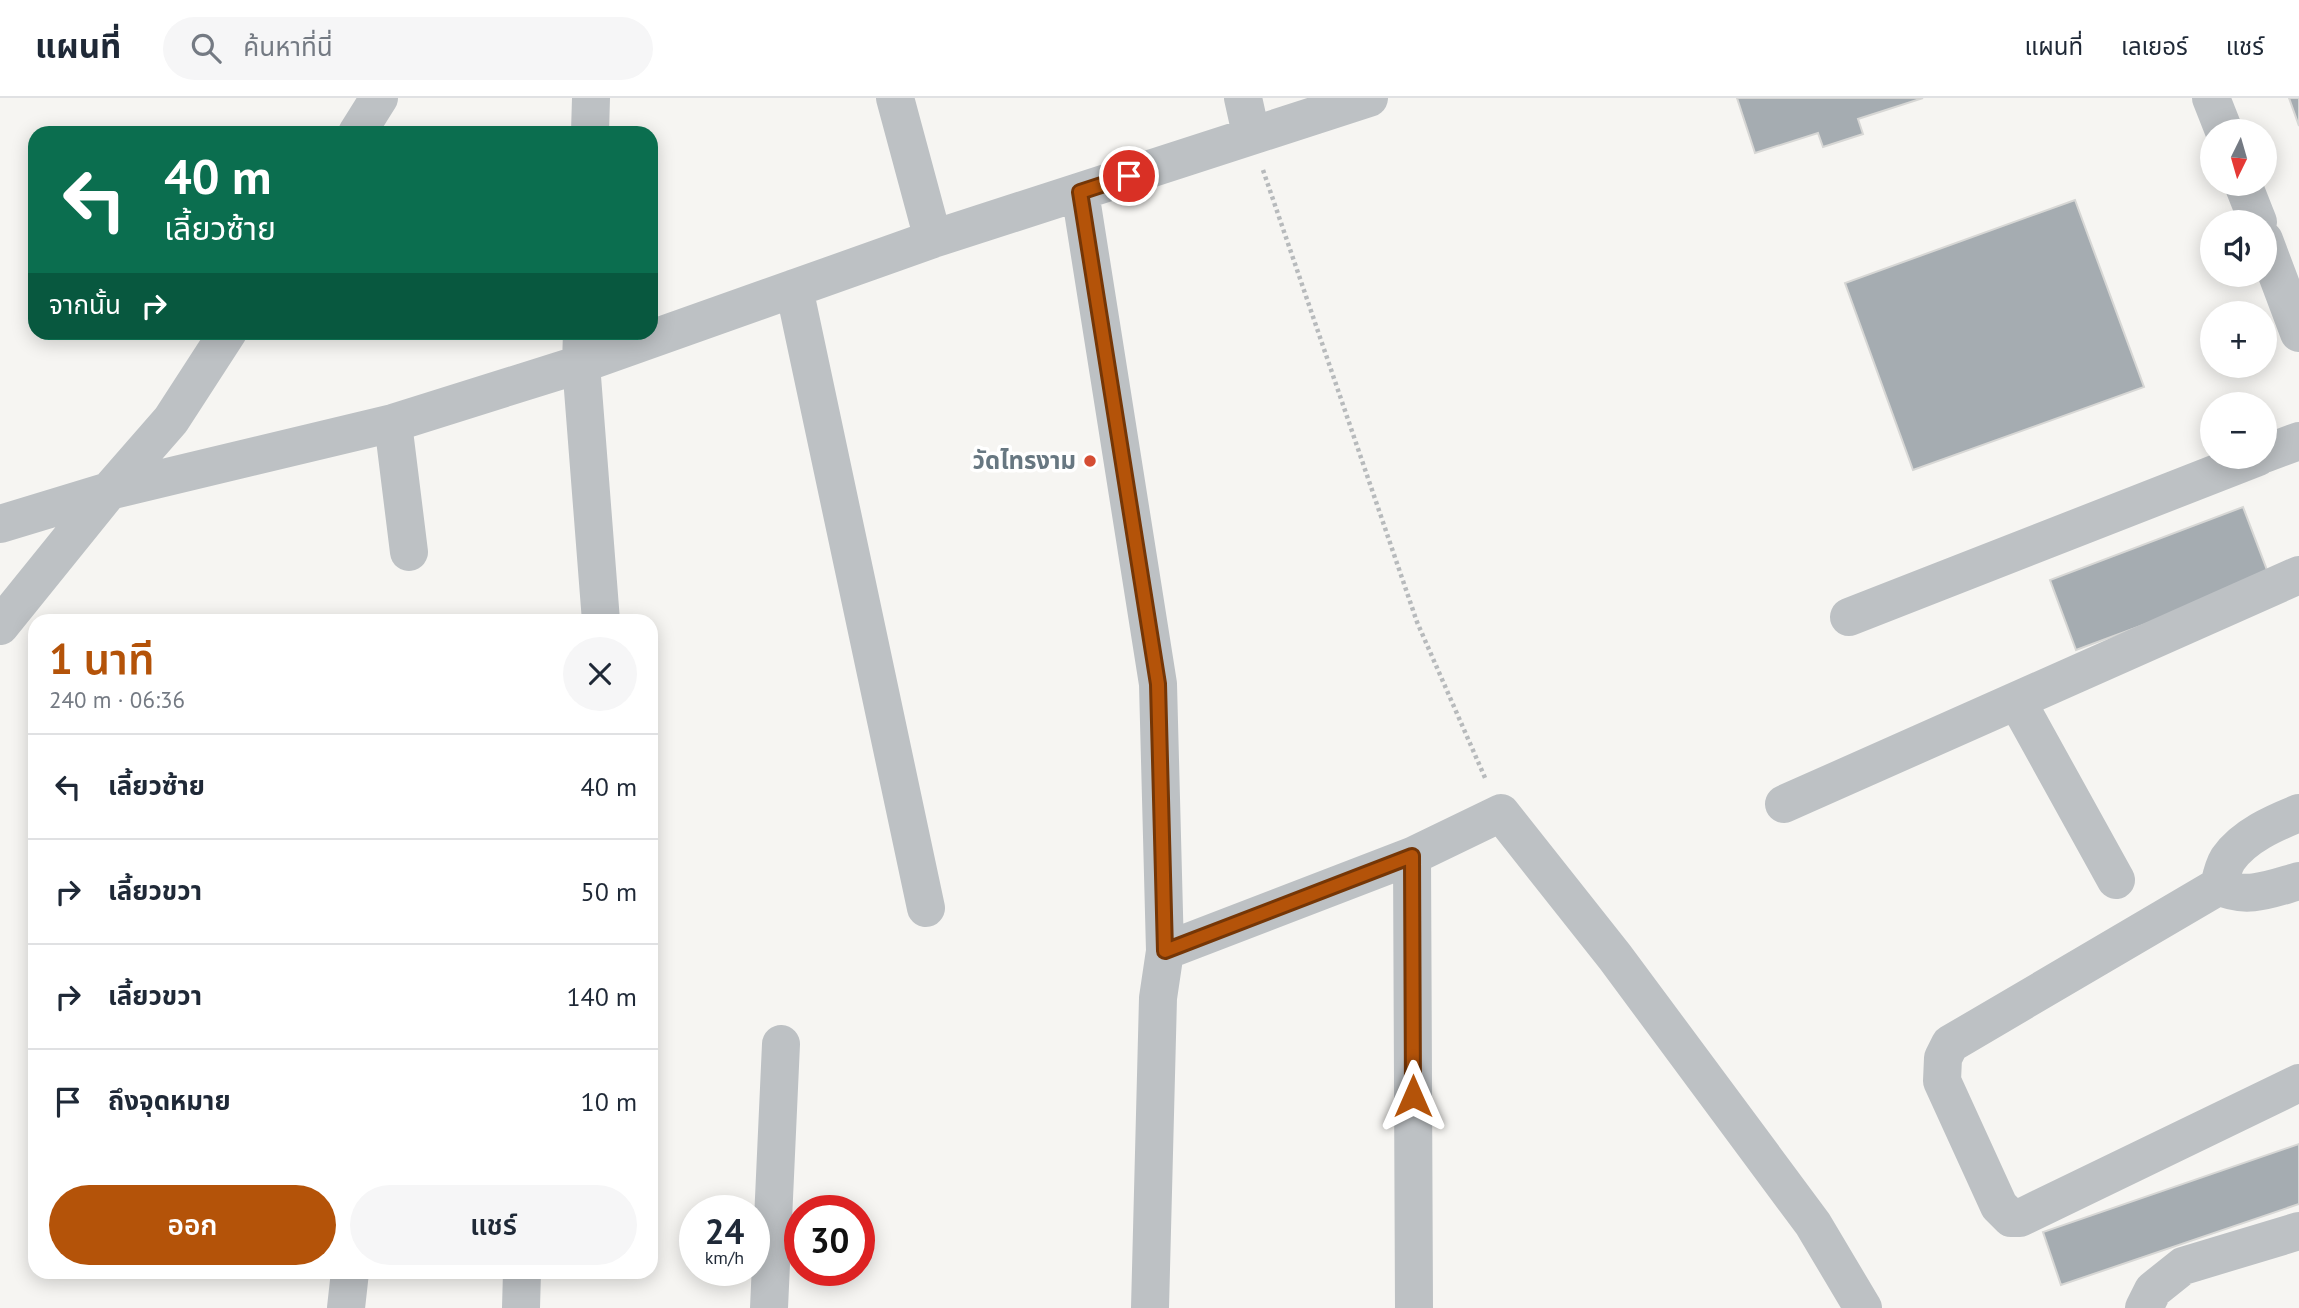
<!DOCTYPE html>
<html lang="th">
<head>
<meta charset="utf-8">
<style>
	:root { --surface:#fff; --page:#f6f6f7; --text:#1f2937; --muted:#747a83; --line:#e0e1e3; --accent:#b45309 }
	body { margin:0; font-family:"PT Sans","Noto Sans Thai",sans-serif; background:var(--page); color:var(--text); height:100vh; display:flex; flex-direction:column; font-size:26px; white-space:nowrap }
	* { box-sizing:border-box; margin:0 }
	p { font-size:23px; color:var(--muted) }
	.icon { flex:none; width:38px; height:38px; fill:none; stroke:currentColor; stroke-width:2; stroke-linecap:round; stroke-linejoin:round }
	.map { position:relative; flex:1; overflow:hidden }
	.sheet { position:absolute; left:28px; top:516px; width:630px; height:665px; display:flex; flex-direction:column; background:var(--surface); border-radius:21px; box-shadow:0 4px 18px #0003 }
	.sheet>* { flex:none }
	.hud { position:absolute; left:28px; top:28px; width:630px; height:214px; border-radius:21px; box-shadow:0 4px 18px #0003; background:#0b6e4f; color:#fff; overflow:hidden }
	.needle { width:46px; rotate:185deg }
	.tools { position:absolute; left:2200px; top:21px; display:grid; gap:14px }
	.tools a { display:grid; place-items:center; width:77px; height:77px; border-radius:50%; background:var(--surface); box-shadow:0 4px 18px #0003; font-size:35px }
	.speed { position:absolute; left:679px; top:1097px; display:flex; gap:14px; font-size:35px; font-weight:700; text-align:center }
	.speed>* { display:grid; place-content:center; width:91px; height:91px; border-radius:50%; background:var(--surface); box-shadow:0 4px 18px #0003; line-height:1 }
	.speed small { font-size:18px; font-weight:400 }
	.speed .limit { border:10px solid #d22; background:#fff; color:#111 }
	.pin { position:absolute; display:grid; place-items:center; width:60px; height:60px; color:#fff; margin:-30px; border:4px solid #fff; border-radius:50%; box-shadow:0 2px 7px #0007 }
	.me { position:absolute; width:77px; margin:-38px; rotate:0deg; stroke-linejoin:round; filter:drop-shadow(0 0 5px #0008) }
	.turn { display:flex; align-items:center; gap:24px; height:147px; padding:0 21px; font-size:32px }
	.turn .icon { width:91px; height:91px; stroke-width:2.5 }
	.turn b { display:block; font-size:49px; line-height:60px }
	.then { display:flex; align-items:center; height:66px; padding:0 21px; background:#0003; gap:14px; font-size:26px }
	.round { display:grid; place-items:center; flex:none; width:74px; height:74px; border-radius:37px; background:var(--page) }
	.headline { display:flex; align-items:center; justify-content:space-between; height:119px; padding:0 21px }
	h1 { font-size:42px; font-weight:600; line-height:52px; color:var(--accent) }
	.cta { display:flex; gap:14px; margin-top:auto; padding:14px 21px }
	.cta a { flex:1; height:80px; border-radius:42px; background:var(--accent); color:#fff; font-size:28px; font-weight:600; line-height:80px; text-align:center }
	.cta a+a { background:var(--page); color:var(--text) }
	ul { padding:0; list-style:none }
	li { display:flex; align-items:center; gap:21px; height:105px; padding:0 21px; border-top:2px solid var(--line) }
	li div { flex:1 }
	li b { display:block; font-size:26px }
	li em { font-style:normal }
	header { display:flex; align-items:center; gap:42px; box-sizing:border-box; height:98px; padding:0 35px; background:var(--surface); border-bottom:2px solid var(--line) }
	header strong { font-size:33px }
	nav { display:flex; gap:38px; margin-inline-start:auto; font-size:24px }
	.search { width:490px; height:63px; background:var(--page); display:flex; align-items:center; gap:18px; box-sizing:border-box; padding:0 24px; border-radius:38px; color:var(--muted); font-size:26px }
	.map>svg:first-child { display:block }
	.building { fill:#a5acb1; stroke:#d7d7d5; stroke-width:2 }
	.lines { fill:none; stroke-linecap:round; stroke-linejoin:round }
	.path { stroke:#b7babc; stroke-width:4.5; stroke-dasharray:3.5 3.5; stroke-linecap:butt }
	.minor { stroke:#bdc1c4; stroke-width:38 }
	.route-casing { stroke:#753606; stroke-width:18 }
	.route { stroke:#b45309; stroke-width:12 }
	.poi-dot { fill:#d54d33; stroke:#fff; stroke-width:2.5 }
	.labels { text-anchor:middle; stroke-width:7; stroke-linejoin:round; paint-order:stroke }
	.poi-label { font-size:24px; font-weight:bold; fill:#677781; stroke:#fff; text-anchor:end }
</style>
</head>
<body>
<header>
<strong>แผนที่</strong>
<div class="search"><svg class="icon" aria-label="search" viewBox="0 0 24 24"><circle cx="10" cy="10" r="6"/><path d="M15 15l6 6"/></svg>ค้นหาที่นี่</div>
<nav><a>แผนที่</a><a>เลเยอร์</a><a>แชร์</a></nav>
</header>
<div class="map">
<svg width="2299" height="1210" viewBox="0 0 2299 1210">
	<rect width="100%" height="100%" fill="#f6f5f2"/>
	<path class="building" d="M1737,0H1923L1858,21L1863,36L1823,49L1818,35L1755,55Z
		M2289,0H2299V28Z
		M2075,102L2144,289L1913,372L1845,185Z
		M2243,409L2270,480L2076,552L2050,482Z
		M2299,1046V1106L2061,1187L2043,1134Z"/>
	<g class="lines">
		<path class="path" d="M1263,72L1417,524L1486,682"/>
		<path class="minor" d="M895,0L933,141
			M1243,0L1251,36
			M2211,0L2224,33
			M357,35L379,0
			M590,35L591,0
			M2243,86L2258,124
			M1080,94L1158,586L1165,853
			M2264,142L2299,235
			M794,190L926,810
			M582,234L581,266L601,523
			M393,325L409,454
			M2264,356L2299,343
			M0,426L109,393L393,325L581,266L933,141L1369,0
			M1849,519L2258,359
			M0,528L109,393L171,322L228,234
			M2017,603L2116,782
			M1784,706L2299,477
			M2299,715C2274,725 2244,738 2228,761C2223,769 2221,779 2219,788L1950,946L1943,960L1942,983L1999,1108L2011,1120H2020L2299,985
			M1412,758L1414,1210
			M2219,788C2246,802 2271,791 2299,783
			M346,1210L350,1174
			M521,1210L522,1174
			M769,1210L781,946
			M1150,1210L1158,900L1165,853L1412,758L1501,715L1615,859L1813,1126L1863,1210
			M2144,1210L2153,1192L2183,1168L2299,1133"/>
	</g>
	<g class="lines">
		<g class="route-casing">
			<path id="route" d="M1129,78L1080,94L1158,586L1165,853L1412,758L1413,998"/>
		</g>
		<use href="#route" class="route"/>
	</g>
	<circle class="poi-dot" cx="1090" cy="363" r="7"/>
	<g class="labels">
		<g class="poi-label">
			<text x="1076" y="371">วัดไทรงาม</text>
		</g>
	</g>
</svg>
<div class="tools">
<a><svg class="needle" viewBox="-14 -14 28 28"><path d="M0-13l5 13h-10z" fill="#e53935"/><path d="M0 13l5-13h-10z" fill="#747a83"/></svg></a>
<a><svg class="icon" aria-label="sound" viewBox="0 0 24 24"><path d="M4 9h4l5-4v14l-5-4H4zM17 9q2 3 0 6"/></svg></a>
<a>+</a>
<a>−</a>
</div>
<div class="speed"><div>24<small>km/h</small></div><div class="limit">30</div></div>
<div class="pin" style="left:1129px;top:78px;background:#d93025"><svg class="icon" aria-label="arrive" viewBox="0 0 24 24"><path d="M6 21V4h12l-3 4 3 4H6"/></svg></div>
<svg class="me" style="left:1413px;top:998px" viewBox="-20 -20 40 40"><path d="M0-17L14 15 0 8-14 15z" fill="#b45309" stroke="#fff" stroke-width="4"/></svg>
<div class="hud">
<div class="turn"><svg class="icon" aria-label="left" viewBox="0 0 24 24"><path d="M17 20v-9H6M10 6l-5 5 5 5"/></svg><div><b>40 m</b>เลี้ยวซ้าย</div></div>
<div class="then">จากนั้น<svg class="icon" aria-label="right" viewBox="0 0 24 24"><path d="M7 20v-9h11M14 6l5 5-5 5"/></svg></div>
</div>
<section class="sheet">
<div class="headline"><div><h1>1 นาที</h1><p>240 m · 06:36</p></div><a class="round"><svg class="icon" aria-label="close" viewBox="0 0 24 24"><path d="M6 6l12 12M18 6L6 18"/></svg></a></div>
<ul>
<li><svg class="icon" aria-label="left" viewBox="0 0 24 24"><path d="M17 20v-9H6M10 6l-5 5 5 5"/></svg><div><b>เลี้ยวซ้าย</b></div><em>40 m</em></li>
<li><svg class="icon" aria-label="right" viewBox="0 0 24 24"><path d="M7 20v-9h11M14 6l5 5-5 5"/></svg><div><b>เลี้ยวขวา</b></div><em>50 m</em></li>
<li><svg class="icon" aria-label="right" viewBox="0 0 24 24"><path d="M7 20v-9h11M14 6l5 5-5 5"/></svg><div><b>เลี้ยวขวา</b></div><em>140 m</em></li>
<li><svg class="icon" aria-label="arrive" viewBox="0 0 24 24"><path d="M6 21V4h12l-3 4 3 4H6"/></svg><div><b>ถึงจุดหมาย</b></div><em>10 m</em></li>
</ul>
<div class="cta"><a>ออก</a><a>แชร์</a></div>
</section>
</div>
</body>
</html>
